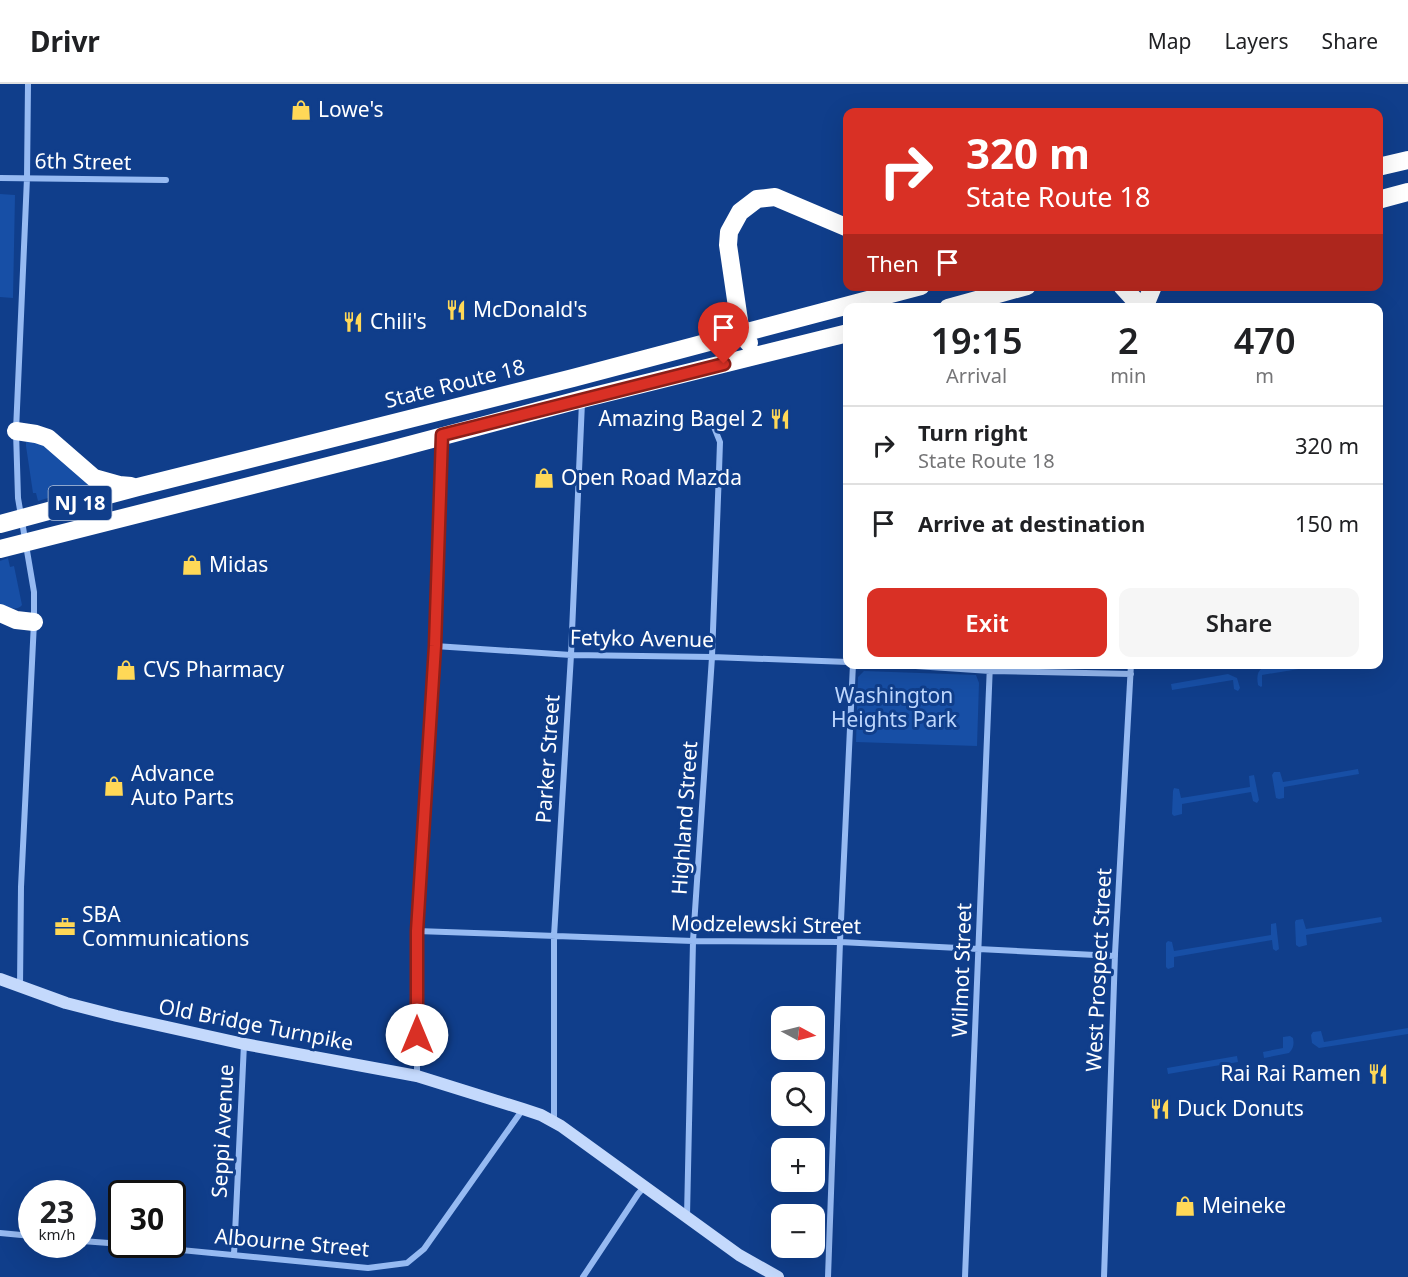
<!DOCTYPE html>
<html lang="en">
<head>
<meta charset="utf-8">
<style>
	:root { --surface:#fff; --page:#f6f6f6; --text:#202124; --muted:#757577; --line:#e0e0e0; --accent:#d93025 }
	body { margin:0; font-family:"Noto Sans",sans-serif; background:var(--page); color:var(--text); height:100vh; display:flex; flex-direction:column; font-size:22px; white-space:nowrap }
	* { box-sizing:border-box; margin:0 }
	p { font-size:20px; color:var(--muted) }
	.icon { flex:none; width:33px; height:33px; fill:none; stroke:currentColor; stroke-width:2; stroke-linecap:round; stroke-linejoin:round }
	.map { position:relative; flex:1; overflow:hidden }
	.side { position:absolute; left:843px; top:219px; width:540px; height:366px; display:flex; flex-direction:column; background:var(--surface); border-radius:12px; box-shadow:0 6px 24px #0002 }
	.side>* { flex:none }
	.banner { position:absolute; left:843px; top:24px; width:540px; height:183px; border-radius:12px; box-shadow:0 6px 24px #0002; background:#d93025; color:#fff; overflow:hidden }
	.needle { width:39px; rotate:97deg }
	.tools { position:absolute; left:771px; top:922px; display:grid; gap:12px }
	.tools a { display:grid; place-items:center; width:54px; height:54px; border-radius:12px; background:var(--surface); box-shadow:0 6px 24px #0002; font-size:30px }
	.speed { position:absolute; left:18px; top:1096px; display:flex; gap:12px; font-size:30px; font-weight:700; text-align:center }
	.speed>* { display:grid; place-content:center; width:78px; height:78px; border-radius:50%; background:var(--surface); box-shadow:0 6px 24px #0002; line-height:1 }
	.speed small { font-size:15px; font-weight:400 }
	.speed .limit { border:3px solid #111; border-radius:9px; background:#fff; color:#111 }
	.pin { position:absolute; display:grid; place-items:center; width:51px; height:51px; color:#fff; margin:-62px -26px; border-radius:50% 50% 50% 0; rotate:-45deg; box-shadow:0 0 6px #0007 }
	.pin .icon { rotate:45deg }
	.me { position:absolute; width:66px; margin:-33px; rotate:0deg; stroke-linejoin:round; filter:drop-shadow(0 0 4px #0008) }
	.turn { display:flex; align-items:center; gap:21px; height:126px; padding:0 24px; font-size:27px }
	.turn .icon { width:78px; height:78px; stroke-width:2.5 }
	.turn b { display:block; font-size:42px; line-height:51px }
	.then { display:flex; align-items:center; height:57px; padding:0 24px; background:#0003; gap:12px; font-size:22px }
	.eta { display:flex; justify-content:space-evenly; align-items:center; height:102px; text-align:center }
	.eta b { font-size:36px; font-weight:600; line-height:42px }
	.action { display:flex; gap:12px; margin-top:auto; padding:12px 24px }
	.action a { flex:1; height:69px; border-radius:12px; background:var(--accent); color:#fff; font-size:24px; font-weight:600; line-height:69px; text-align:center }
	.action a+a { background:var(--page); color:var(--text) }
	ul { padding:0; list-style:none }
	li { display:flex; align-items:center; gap:18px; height:78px; padding:0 24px; border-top:2px solid var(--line) }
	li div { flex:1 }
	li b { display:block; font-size:22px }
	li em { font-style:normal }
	header { display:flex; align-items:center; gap:36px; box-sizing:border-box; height:84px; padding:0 30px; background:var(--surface); border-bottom:2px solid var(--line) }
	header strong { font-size:28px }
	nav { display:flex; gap:33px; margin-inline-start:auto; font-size:21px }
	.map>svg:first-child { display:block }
	.green { fill:#174fa6 }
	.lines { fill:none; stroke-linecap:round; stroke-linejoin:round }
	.street { stroke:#96baf2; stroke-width:6 }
	.secondary { stroke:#c4d9fc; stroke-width:12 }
	.highway { stroke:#fff; stroke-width:18 }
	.route-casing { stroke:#8d1f18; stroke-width:15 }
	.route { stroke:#d93025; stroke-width:10 }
	.labels { text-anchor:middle; stroke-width:6; stroke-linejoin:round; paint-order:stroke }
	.shield { fill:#103e8b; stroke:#b7c5dc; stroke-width:1.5 }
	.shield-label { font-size:20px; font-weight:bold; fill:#fff }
	.poi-label { font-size:21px; fill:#fff; stroke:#103e8b; text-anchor:start }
	.street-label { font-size:21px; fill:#fff; stroke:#103e8b }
	.park-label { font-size:21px; fill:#bcd6fd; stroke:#103e8b }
</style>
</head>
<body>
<header>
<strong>Drivr</strong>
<nav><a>Map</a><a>Layers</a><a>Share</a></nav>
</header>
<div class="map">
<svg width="1408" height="1193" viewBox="0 0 1408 1193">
	<rect width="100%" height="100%" fill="#103e8b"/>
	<path class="green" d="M0,110L15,111L13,214L0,213Z
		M29,357L44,358L92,401L38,417L36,409H33L26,362V358Z
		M8,474L10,483L14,482L22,521C16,528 8,523 0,520V477Z
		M1286,581V580L1323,581L1262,591V602L1261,603L1258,601C1254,579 1269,583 1286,581Z
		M864,587L976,591L979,599L977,662L856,658L858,593Z
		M1228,590L1237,594L1240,604L1238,607L1234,605L1233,596L1172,606L1171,600Z
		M1358,685L1359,690L1284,703V714L1279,715L1276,714L1272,691L1274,688H1280L1283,698Z
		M1254,691L1259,716L1257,719L1253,717L1251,708L1182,720V730L1174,732L1172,730L1173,707L1174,704L1179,705L1181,714L1250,703L1249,692Z
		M1381,833L1382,838L1306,851L1307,861L1299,863L1296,861L1295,838L1296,836L1303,835L1306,845Z
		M1276,839L1279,865L1276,867L1273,865L1272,856L1174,873V883L1168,885L1166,883V859L1168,857L1172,858L1174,867L1271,851V840Z
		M1408,944V950L1319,964L1312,959L1311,951L1313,948L1321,947L1324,958Z
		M1290,952L1293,954C1294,960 1294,964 1289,969L1264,974L1263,968L1283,964V953Z
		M1237,972L1238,978L1168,990L1167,984Z"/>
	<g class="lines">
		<path class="street" d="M0,94L166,96
			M435,562L571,571L712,573L848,578
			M886,580L990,587L1131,590
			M417,847L693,857L840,858L1115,872
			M20,902L21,803L34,538V508L18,414L16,347L27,94L28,0
			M417,992V847L435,562L442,355
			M554,1037V852L571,571L582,318
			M687,1132L693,857L712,573L719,387L720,358L712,338
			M0,1149L32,1152
			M82,1157L122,1160
			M129,1161L368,1184L407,1179L424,1165L523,1025
			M234,1171L244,960
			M583,1193L638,1110L645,1102
			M828,1193L840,858L853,580
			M965,1193L990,580
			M1104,1193L1115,870L1131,580"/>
		<path class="secondary" d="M0,895L66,919L117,932L244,960L417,992L523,1025L541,1031L561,1042L739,1171L778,1193"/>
		<path class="highway" d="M1378,83L1408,76
			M1378,116L1408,108
			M1122,202L1142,224
			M948,224L1027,202
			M1144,224L1153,202
			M749,259L741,250L728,161L729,148L740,128L757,115L775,113L848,144
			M16,347L36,350L48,354L94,394L119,401L131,402
			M0,440L138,403L573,294L921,202
			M0,465L387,367L582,315L848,249
			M0,529L16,536L34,538"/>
	</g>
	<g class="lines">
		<g class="route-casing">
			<path id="route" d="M417,951V847L435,562L442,351L724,280"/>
		</g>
		<use href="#route" class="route"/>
	</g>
	<defs>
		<g id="shop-bare" transform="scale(1.62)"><path d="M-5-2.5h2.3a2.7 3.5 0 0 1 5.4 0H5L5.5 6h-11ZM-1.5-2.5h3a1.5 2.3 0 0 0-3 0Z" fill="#ffd857" stroke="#103e8b" stroke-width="2.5" paint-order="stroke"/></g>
		<g id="restaurant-bare" transform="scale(1.62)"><path d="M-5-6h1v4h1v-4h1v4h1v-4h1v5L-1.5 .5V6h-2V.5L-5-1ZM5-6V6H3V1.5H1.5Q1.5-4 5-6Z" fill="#ffd857" stroke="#103e8b" stroke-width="2.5" paint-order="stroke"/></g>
		<g id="office-bare" transform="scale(1.62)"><path d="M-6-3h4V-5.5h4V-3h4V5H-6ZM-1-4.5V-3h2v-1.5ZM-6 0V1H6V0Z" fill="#ffd857" stroke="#103e8b" stroke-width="2.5" paint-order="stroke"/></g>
	</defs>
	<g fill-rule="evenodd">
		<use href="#shop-bare" x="301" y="26"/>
		<use href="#restaurant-bare" x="456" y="226"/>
		<use href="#restaurant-bare" x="353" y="238"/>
		<use href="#restaurant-bare" x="780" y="335"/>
		<use href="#shop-bare" x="544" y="394"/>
		<use href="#shop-bare" x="192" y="481"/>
		<use href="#shop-bare" x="126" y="586"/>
		<use href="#shop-bare" x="114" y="702"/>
		<use href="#office-bare" x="65" y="843"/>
		<use href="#restaurant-bare" x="1378" y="990"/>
		<use href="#restaurant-bare" x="1160" y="1025"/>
		<use href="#shop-bare" x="1185" y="1122"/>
	</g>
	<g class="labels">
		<rect class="shield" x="48.5" y="402" width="63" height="34" rx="4.5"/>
		<g class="shield-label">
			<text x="80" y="426">NJ 18</text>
		</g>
		<g class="poi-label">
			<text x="318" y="33">Lowe's</text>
			<text x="473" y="233">McDonald's</text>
			<text x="370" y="245">Chili's</text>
			<text x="763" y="342" text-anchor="end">Amazing Bagel 2</text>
			<text x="561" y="401">Open Road Mazda</text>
			<text x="209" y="488">Midas</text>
			<text x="143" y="593">CVS Pharmacy</text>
			<text x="131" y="697">Advance<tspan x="131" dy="24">Auto Parts</tspan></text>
			<text x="82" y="838">SBA<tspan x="82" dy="24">Communications</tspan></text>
			<text x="1361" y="997" text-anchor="end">Rai Rai Ramen</text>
			<text x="1177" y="1032">Duck Donuts</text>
			<text x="1202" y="1129">Meineke</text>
		</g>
		<g class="street-label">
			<text transform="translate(83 78) rotate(1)" y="7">6th Street</text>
			<text transform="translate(455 300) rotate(-14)" y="7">State Route 18</text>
			<text transform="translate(642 555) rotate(1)" y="7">Fetyko Avenue</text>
			<text transform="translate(548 675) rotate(-86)" y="7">Parker Street</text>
			<text transform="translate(685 734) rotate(-86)" y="7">Highland Street</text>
			<text transform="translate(766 841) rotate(1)" y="7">Modzelewski Street</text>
			<text transform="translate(962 886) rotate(-88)" y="7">Wilmot Street</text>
			<text transform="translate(1099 886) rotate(-87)" y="7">West Prospect Street</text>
			<text transform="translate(256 941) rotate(11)" y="7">Old Bridge Turnpike</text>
			<text transform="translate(223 1047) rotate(-87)" y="7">Seppi Avenue</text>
			<text transform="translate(292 1159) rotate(5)" y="7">Albourne Street</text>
		</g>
		<g class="park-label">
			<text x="894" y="619">Washington<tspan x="894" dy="24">Heights Park</tspan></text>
		</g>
	</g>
</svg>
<div class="tools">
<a><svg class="needle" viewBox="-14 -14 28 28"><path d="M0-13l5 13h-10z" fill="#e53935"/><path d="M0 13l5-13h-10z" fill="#757577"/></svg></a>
<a><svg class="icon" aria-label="search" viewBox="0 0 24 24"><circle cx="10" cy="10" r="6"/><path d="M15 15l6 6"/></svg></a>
<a>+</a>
<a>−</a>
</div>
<div class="speed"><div>23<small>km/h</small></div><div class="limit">30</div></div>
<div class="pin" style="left:724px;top:280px;background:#d93025"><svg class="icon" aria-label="arrive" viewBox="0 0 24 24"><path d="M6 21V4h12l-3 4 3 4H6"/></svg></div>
<svg class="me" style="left:417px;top:951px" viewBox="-20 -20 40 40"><circle r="19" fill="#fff"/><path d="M0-13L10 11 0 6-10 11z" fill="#d93025"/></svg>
<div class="banner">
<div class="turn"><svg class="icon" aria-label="right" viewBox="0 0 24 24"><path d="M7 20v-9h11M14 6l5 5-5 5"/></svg><div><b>320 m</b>State Route 18</div></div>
<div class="then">Then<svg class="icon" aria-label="arrive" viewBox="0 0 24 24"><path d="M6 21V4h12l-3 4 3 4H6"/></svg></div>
</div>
<section class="side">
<div class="eta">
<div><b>19:15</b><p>Arrival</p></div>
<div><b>2</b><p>min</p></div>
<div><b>470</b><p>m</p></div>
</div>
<ul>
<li><svg class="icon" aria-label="right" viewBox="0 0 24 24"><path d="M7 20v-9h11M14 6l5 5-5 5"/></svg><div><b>Turn right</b><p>State Route 18</p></div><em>320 m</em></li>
<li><svg class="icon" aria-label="arrive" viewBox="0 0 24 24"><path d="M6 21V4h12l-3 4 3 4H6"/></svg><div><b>Arrive at destination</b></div><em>150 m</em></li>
</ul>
<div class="action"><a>Exit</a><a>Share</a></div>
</section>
</div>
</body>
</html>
